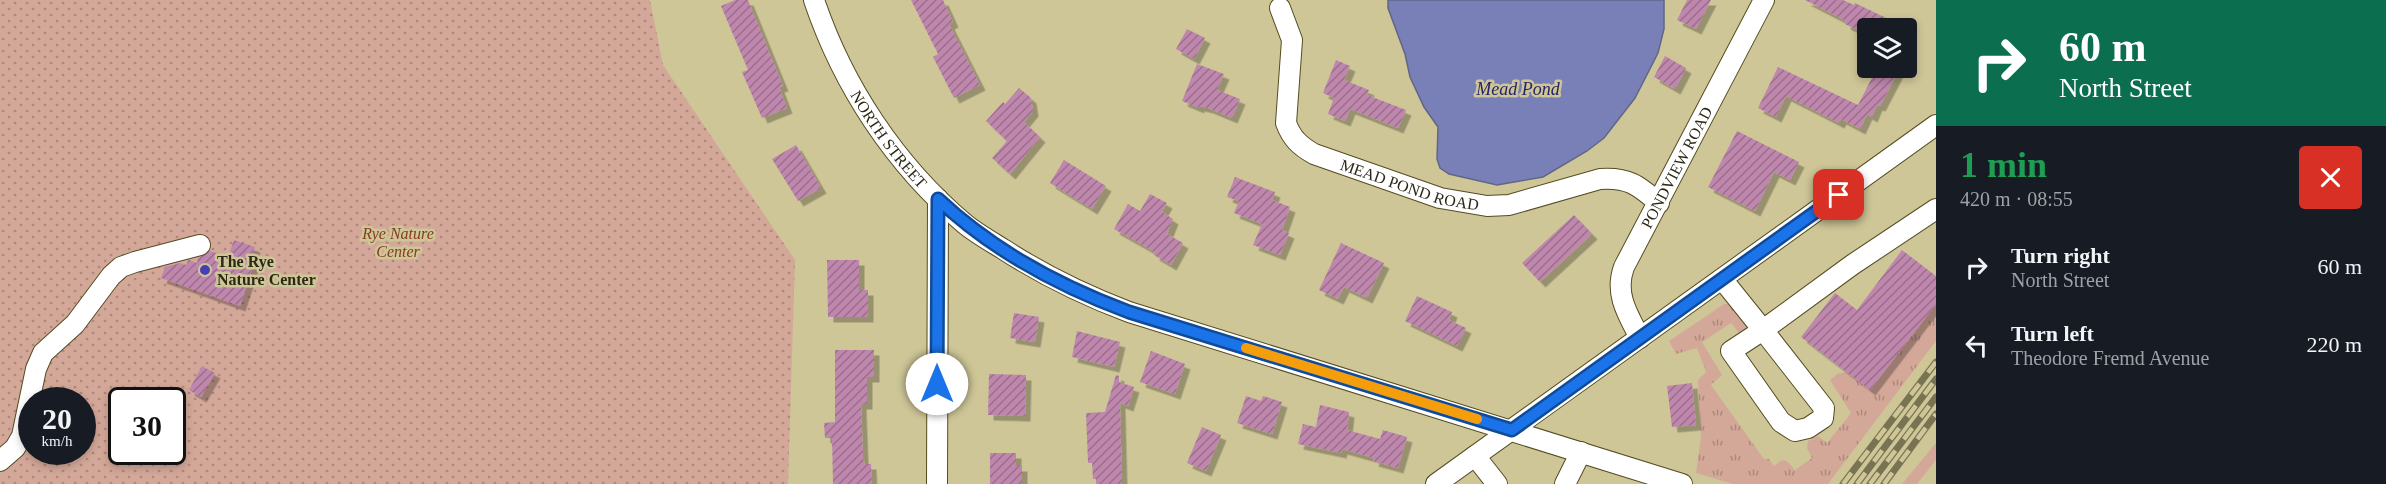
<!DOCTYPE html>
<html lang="en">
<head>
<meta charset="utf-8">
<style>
	:root { --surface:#171b24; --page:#242831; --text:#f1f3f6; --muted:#9ea1a6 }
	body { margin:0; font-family:"Times New Roman",serif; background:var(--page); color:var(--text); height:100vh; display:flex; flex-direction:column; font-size:22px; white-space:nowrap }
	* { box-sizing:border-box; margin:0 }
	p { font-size:20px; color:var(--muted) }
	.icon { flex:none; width:33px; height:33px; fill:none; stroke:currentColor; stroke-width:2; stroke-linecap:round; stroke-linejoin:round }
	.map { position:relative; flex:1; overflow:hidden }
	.details { display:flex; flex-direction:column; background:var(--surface); width:450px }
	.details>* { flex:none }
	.guide { background:#0b6e4f; color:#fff; overflow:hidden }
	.buttons { position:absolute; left:1857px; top:18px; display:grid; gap:12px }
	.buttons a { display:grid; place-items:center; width:60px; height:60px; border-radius:6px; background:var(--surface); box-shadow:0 3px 9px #0003; font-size:30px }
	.speed { position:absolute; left:18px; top:387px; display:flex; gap:12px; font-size:30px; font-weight:700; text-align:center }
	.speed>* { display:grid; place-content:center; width:78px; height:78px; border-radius:50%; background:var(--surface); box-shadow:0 3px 9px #0003; line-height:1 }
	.speed small { font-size:15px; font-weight:400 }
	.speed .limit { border:3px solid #111; border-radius:9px; background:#fff; color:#111 }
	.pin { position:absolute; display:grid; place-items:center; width:51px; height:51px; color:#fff; margin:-26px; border-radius:12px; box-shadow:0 3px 9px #0006 }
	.me { position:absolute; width:66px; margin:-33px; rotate:0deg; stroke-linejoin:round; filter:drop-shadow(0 0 4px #0008) }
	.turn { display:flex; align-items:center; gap:21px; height:126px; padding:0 24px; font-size:27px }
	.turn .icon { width:78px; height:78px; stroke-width:2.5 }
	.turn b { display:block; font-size:42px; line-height:51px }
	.round { display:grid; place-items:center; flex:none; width:63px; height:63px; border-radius:6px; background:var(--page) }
	.overview { display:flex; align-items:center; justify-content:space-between; height:102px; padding:0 24px }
	h1 { font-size:36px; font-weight:700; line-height:45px; color:#1e9e55 }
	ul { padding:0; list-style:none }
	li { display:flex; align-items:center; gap:18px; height:78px; padding:0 24px }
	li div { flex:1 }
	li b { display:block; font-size:22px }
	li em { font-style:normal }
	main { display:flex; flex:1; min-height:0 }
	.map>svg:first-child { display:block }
	.grass { fill:url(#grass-tufts) }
	.park { fill:url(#park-dots); fill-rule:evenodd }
	.water { fill:#7980b7; stroke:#626686; stroke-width:1.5 }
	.building { fill:url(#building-hatch); filter:url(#shadow) }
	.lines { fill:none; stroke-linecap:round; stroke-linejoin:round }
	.minor-casing { stroke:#544c21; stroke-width:22 }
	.minor { stroke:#fff; stroke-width:20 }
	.rail-casing { stroke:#787353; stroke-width:7 }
	.rail { stroke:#cec697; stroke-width:4.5; stroke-dasharray:14; stroke-linecap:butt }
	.route-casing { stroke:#114b97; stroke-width:15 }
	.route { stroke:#1a73e8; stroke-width:10 }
	.slow { stroke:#f59e0b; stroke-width:10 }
	.poi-dot { fill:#4640b6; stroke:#cec697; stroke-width:2 }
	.labels { text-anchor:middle; stroke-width:5; stroke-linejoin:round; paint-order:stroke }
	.street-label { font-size:16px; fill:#2b2815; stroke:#cec697 }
	.park-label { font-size:16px; font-style:italic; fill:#883a20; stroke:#cec697 }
	.poi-label { font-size:16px; font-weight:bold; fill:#2b2815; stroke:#cec697; text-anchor:start }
	.water-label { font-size:18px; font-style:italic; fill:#262468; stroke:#cec697 }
</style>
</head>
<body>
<main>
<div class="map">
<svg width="1936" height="484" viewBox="0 0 1936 484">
	<defs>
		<pattern id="grass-tufts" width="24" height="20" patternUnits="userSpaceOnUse" patternTransform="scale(1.5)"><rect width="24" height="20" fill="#d4a899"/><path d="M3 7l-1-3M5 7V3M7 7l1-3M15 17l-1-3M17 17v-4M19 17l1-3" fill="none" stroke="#ac897c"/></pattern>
		<pattern id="park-dots" width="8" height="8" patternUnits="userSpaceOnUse" patternTransform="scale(1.5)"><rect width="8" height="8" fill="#d4a899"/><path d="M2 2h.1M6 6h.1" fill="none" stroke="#ac897c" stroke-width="1.8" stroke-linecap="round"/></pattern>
		<pattern id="building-hatch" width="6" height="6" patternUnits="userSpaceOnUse" patternTransform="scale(1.5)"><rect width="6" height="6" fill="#bf87ad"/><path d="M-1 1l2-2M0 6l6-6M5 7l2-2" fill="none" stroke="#9b6e8c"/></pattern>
		<filter id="shadow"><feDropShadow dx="5.5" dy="5.5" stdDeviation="0" flood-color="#0004"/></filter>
	</defs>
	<rect width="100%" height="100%" fill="#cec697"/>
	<path class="grass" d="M1936,302V341L1828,484H1733L1696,473L1701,436L1698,380L1706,372L1697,348L1676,354L1669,341L1724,304H1730L1747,326V329L1739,333L1731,323L1702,342L1722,375L1711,385L1764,459H1769L1774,466L1782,460L1787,461L1795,470L1812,458L1807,448L1808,441L1818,436L1827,443L1851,413L1830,380L1837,374L1846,372L1869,390Z
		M1936,443V460L1917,484H1902Z"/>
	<path class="park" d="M0,0H650L663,65L795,260L788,484H0ZM32,400H82V452H32ZM122,400H172V452H122Z"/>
	<path class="water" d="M1388,0H1664V29L1658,53L1635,98L1604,138L1587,151L1543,177L1497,185L1449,174L1440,168L1437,159L1438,127L1424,107L1410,77L1405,54L1388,8Z"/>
	<path class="building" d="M735,0H748L783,86L779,87L787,108L762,118L742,72L748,70L721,6Z
		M911,0H943L953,22L949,24L980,85L954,98L933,57L938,54Z
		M1687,0H1711L1696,29L1677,20Z
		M1805,0H1843L1854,5L1855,3L1907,28H1868V35L1845,24L1846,21Z
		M1187,29L1205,38L1194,59L1176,49Z
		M1665,56L1686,68L1675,89L1654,77Z
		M1336,60L1350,66L1344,80L1369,90L1367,95L1406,110L1398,128L1350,109L1345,121L1328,114L1334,98L1323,93Z
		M1197,64L1224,74L1217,90L1240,99L1232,118L1208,108L1199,106V108L1182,101Z
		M1778,67L1858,105L1877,68H1900L1880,106L1877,105L1872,117L1867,114L1860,129L1841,119L1839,123L1786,96L1776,117L1758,108Z
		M1019,88L1031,98L1033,111L1024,122L1040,137L1010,174L992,158L1007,141L986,121L1003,102L1005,104Z
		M1737,131L1799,162L1790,180L1774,172L1755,211L1708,187Z
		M796,145L821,188L798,201L772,159Z
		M1064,160L1106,186L1092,209L1050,183Z
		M1235,177L1275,192L1272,200L1290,207L1282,230L1289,233L1280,255L1253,245L1262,224L1234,213L1239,201L1227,197Z
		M1150,194L1167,203L1162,212L1173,219L1167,234L1183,243L1171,265L1154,255L1155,252L1114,229L1128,204L1140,211Z
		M1574,215L1592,234L1540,282L1522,263Z
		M234,240L255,247L249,262L254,263L240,306L161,278L165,267L180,263L186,265L189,260L197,263L198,258L210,251L228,257Z
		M1341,243L1384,263L1367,298L1344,287L1338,299L1319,290Z
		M1902,250L1936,276V304L1870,390L1801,337L1835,293L1857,310Z
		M827,260H859V290H868V317H828Z
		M1417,296L1452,312L1449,320L1466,328L1457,346L1405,321Z
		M1014,313L1039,317L1035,342L1010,338Z
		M1077,331L1120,342L1114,367L1072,357Z
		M835,350H874V377H867V404H861L863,458L865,464H871L872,484H833L832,438H825L824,423L835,422Z
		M1151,351L1185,364L1175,394L1140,382Z
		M202,366L215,373L201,397L189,390Z
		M989,374L1026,375L1025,416L988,415Z
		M1116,375L1119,376V382L1134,387L1128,406L1120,403L1122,484H1096V479H1093L1092,463H1088L1086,413L1105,412Z
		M1692,383L1696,425L1672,427L1667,386Z
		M1246,396L1261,401L1263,396L1282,402L1272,434L1237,423Z
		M1320,405L1349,412L1347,430L1380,439L1383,430L1407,437L1398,468L1373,461L1374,458L1342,449L1341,453L1298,444L1303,424L1316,427Z
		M1202,427L1221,435L1206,471L1187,463Z
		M990,453H1016V466H1022V484H990Z"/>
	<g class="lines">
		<g class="minor-casing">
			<g id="minor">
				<path id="s1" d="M814,0C843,86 895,165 965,224C976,233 990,241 1003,249C1043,275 1084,295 1129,312L1682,484"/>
				<path id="s2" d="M1280,8L1292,40L1286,123C1292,139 1300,146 1314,154L1440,198L1487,206L1509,205L1600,179C1628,177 1638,185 1659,203"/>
				<path d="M1722,279L1763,330L1852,265L1936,209"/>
				<path d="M1763,330L1824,408L1823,418L1808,428L1795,431L1781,422L1731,351Z"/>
				<path id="s3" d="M1640,338C1628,315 1614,294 1624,267L1764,0"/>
				<path d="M1475,456L1497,484"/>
				<path d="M0,461L15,448L22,436L36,369L43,353L75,324L111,276L121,267L135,262L200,245"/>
				<path d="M937,484L938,199"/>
				<path d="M1436,484L1936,125"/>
				<path d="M1565,484L1581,452"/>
			</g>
		</g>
		<use href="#minor" class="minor"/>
		<g class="rail-casing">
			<path id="rail" d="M1843,484L1936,362
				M1857,484L1936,379
				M1870,484L1936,397
				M1884,484L1936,414"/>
		</g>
		<use href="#rail" class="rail"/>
	</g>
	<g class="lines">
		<g class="route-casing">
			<path id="route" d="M937,384L938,199C993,251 1059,286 1129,312L1512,430L1839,195"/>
		</g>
		<use href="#route" class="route"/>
		<path class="slow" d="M1246,348L1477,419"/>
	</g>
	<circle class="poi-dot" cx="205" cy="270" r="6"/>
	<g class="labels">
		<g class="street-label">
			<text dy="6" stroke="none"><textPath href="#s1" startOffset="159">NORTH STREET</textPath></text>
			<text dy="6" stroke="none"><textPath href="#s3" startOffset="188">PONDVIEW ROAD</textPath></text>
			<text dy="6" stroke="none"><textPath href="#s2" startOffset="261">MEAD POND ROAD</textPath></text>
		</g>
		<g class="park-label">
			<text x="398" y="239">Rye Nature<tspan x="398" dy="18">Center</tspan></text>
		</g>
		<g class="poi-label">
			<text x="217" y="267">The Rye<tspan x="217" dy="18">Nature Center</tspan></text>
		</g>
		<g class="water-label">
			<text x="1518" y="95">Mead Pond</text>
		</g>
	</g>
</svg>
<div class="buttons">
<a><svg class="icon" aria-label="layers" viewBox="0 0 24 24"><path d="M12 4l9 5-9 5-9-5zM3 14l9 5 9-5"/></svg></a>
</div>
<div class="speed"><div>20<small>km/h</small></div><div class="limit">30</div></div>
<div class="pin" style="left:1839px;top:195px;background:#d93025"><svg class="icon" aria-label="arrive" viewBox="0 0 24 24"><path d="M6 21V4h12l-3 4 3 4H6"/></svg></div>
<svg class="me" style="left:937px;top:384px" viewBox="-20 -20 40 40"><circle r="19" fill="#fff"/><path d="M0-13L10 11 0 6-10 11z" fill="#1a73e8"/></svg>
</div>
<section class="details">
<div class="guide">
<div class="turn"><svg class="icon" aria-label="right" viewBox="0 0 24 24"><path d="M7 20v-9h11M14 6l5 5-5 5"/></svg><div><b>60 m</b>North Street</div></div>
</div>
<div class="overview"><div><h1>1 min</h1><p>420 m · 08:55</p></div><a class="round" style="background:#d93025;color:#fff"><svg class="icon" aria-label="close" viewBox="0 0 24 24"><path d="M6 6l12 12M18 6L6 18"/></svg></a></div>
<ul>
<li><svg class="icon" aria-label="right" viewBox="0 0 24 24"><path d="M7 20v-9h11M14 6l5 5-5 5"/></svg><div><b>Turn right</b><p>North Street</p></div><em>60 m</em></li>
<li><svg class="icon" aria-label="left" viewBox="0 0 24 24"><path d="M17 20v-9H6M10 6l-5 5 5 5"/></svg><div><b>Turn left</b><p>Theodore Fremd Avenue</p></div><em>220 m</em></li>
</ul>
</section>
</main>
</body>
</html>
